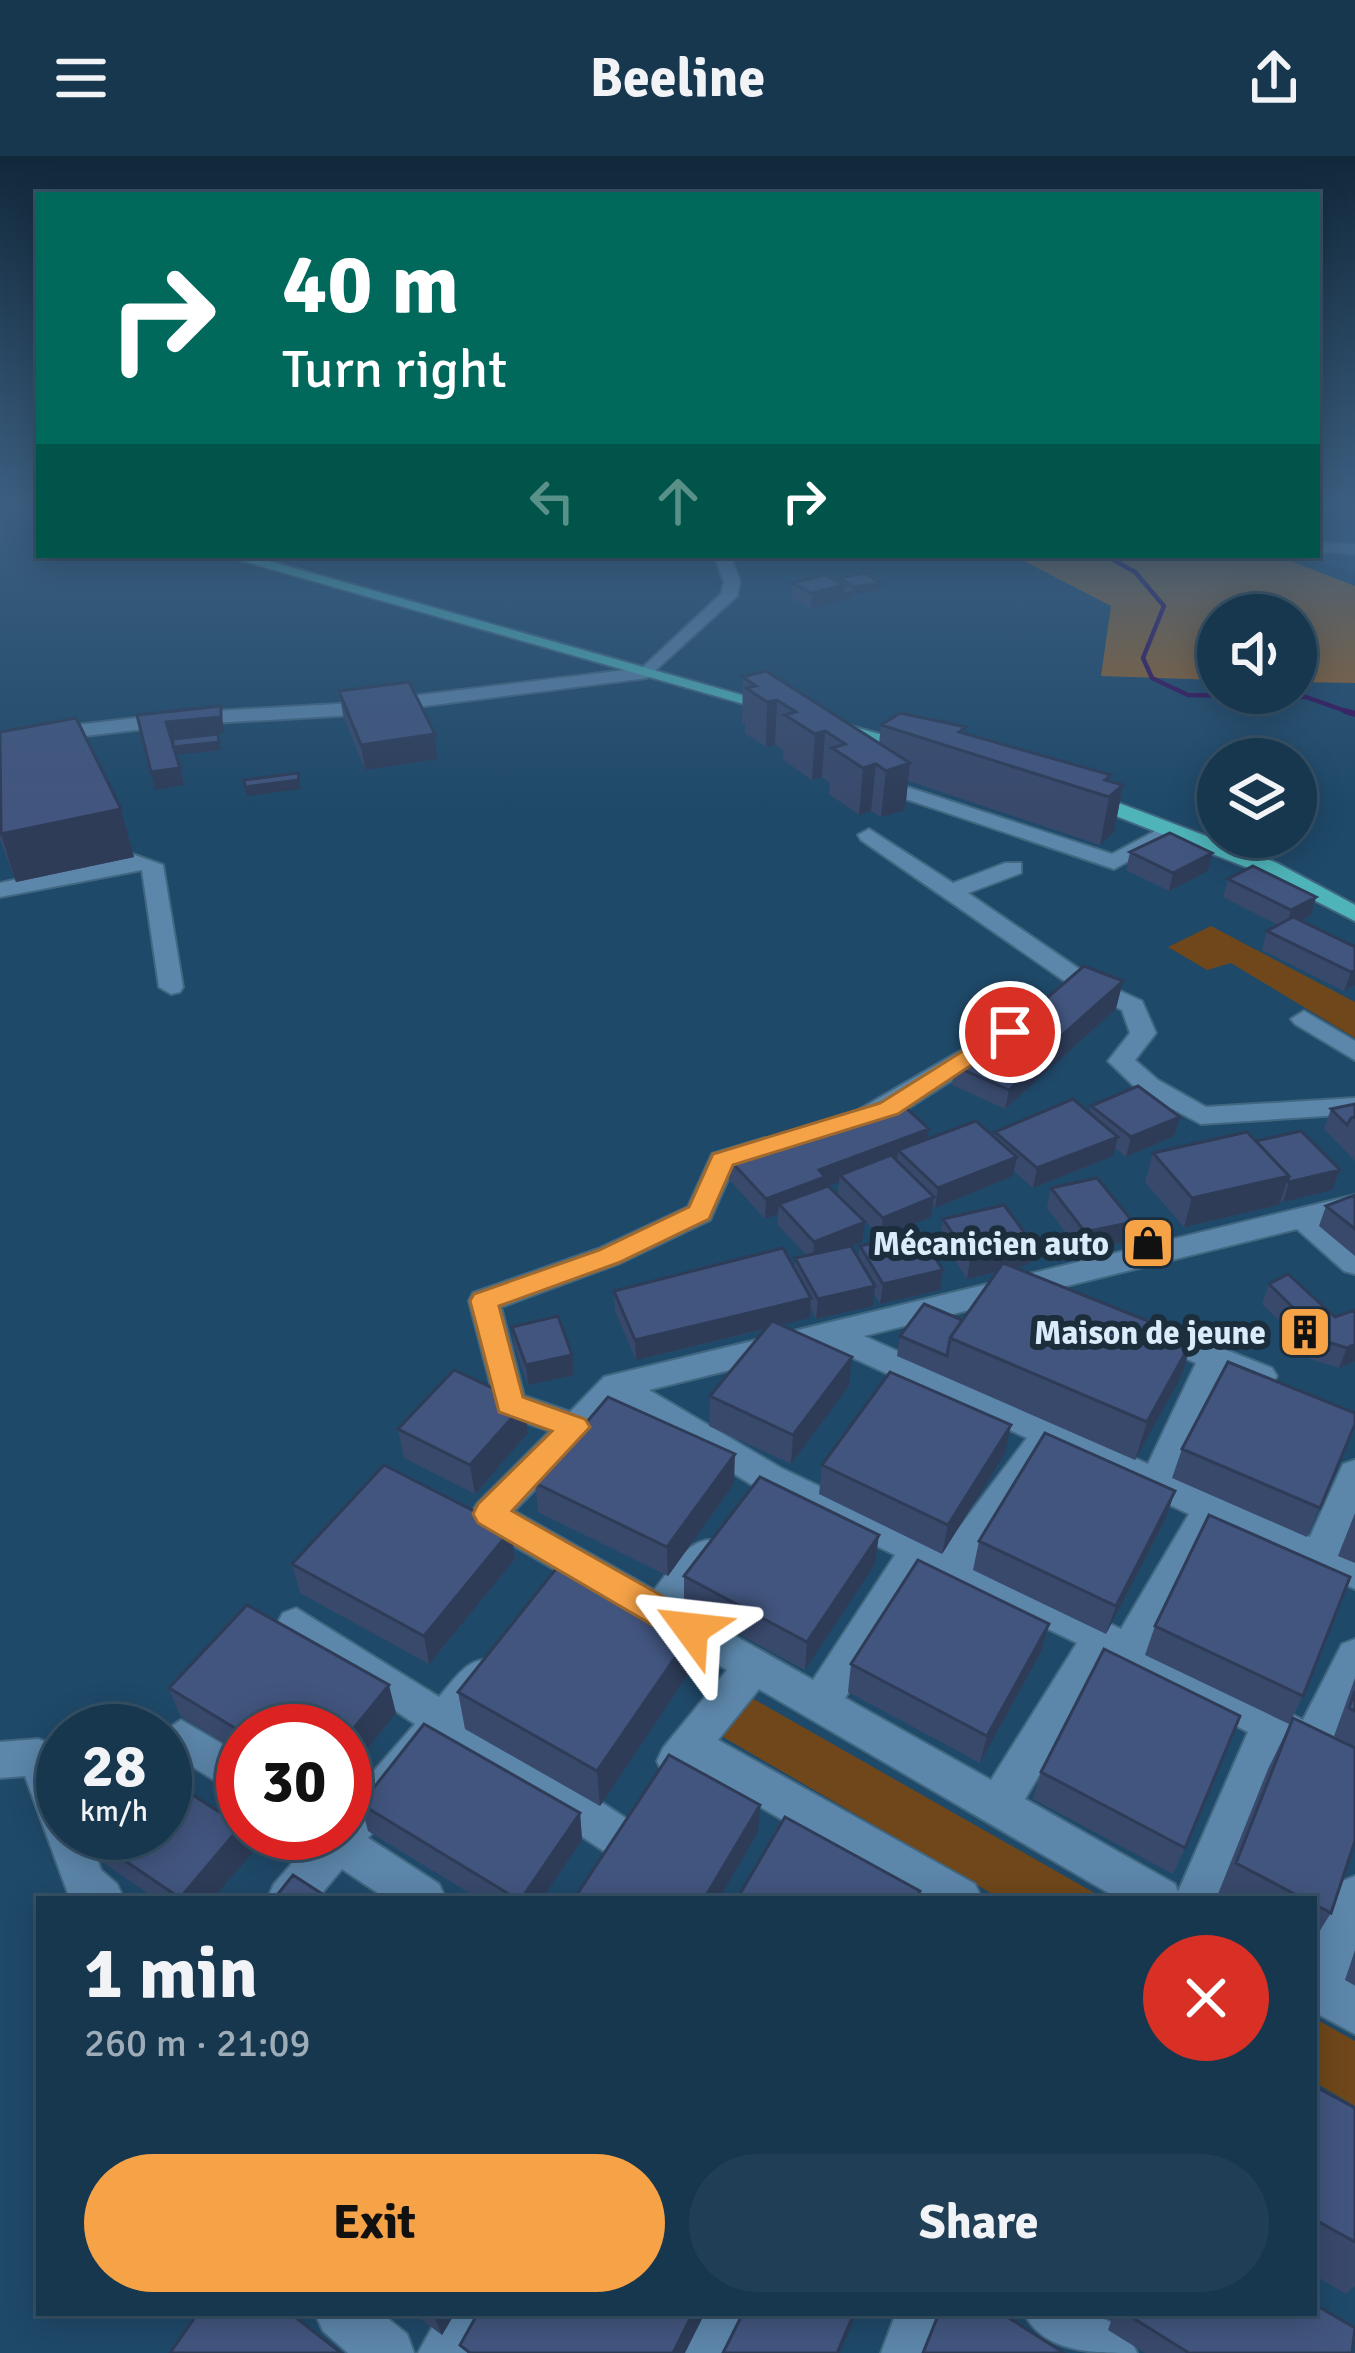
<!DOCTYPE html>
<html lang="en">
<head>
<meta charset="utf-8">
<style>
	:root { --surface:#17374f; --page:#203f56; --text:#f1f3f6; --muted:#9eacb7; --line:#365166; --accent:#f6a247 }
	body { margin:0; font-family:Signika,sans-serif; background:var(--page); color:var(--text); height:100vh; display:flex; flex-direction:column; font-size:45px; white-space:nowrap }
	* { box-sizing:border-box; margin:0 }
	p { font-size:39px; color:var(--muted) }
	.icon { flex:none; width:66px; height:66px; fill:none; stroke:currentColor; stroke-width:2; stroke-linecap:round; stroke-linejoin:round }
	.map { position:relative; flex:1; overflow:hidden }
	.panel { position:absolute; left:36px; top:1740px; width:1281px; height:420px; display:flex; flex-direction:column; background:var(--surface); border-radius:0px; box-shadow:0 6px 30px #0003,0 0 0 3px var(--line) }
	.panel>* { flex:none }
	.hud { position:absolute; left:36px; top:36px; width:1284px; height:366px; border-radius:0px; box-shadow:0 6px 30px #0003,0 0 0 3px var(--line); background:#00695c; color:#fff; overflow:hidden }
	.fabs { position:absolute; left:1197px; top:438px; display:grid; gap:24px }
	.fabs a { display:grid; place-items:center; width:120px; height:120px; border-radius:50%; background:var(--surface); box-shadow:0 6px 30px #0003,0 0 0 3px var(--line); font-size:60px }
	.speed { position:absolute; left:36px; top:1548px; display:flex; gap:24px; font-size:60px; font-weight:700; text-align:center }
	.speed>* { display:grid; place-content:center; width:156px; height:156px; border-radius:50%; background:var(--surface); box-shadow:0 6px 30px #0003,0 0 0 3px var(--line); line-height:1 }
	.speed small { font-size:30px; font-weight:400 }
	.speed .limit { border:18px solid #d22; background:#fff; color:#111 }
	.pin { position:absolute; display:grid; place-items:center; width:102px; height:102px; color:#fff; margin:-51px; border:6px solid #fff; border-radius:50%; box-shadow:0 3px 12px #0007 }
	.me { position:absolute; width:132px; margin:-66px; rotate:300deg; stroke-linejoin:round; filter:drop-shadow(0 0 9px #0008) }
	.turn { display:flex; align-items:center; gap:42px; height:252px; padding:0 48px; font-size:54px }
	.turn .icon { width:156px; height:156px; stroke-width:2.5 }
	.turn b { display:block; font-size:84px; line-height:102px }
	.lanes { display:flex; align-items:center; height:114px; padding:0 48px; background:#0003; justify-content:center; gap:60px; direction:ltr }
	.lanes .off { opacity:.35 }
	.round { display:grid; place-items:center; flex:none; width:126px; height:126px; border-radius:63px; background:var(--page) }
	.head { display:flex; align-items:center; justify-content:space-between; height:204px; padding:0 48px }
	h1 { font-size:72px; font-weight:800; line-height:90px }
	.action { display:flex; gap:24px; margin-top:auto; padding:24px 48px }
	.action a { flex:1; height:138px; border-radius:72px; background:var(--accent); color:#111; font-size:48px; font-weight:800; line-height:138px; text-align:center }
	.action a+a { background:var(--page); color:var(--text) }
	header { display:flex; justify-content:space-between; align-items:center; height:156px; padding:0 48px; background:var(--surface); font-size:54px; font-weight:800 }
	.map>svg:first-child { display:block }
	.built { fill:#25547a }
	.green { fill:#6f471b }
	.forest { fill:#996329 }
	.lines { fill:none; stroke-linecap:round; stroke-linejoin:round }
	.stream-far1 { stroke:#370c58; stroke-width:4.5 }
	.stream { stroke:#370c58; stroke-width:6 }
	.minor-casing { stroke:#426781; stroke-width:4 }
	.major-casing { stroke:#426781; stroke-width:4 }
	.minor { fill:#5c86aa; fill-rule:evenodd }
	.major { fill:#4fb4b9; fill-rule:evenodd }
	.wall { fill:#39496c }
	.shaded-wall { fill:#2e3c58 }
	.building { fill:#42557e; stroke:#2e3c58; stroke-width:3 }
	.route { fill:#f6a247; stroke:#a0692e; stroke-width:3 }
	.labels { text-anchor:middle; stroke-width:12; stroke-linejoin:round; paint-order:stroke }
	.poi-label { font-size:33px; font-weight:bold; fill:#daecfc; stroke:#1c2d3c; text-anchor:end }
</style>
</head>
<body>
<header><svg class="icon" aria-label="menu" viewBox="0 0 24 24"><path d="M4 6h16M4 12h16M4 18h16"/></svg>Beeline<svg class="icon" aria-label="share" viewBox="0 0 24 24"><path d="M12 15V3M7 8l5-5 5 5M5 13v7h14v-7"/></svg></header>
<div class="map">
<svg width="1355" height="2197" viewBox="0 0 1355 2197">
	<rect width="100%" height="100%" fill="#1f4969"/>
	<path class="built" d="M1317,347H1355V417L1297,399H1317Z"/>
	<path class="green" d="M1211,770L1355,846V882L1231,807L1207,814L1168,791Z
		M750,1541L1105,1743H1001L723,1581Z
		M1314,1862L1355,1885V1950L1314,1926Z"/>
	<path class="forest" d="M1012,399H1275L1355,430V527L1296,526V459H1218V524L1101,520L1111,450Z"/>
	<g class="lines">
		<path class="stream-far1" d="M1105,399L1135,416L1164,450L1143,502L1152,522L1188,539L1306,541L1354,558"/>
		<path class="stream" d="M1345,555L1355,558"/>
		<g class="minor-casing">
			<path id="minor" d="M1317,386L1355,388V398L1317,396Z
				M714,399H730L740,426L737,440L647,522L354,559L178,569L0,590V578L178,557L354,547L642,512L721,438L724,426Z
				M886,624L1112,698L1159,673L1178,678L1114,713L879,634L876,630Z
				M869,673L953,727L1005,707H1021V717L968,737L1094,823L1142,845L1156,877L1135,904L1158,924L1206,951L1355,942V958L1201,968L1140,936L1108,905L1130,877L1122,854L1076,833L861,684L858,679Z
				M132,698L163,709L183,831L180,836L171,838L159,831L142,714L0,741V727Z
				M1038,850L1051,858L1047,863L899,958L862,968L848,960Z
				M1304,855L1355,885V904L1295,868L1291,863Z
				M765,982L779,991L775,997L734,1010L710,1064L620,1107L501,1151L524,1240L570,1256L604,1221L616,1218L1355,1039V1059L1326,1066L1355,1091V1118L1344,1115L1297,1073L864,1180L1148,1308L1196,1207L1144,1185L1139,1177L1144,1169L1155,1166L1272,1212L1277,1220L1272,1228L1261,1232L1223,1218L1176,1321L1310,1381L1343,1308L1355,1304V1359L1340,1395L1355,1401V1433L1218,1371L1152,1489L1303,1564L1342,1488L1355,1483V1540L1335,1581L1355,1591V1630L1281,1593L1219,1743H1119L759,1533L718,1584L975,1728L982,1743H919L695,1613L677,1623L663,1618L657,1605L663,1592L727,1514L477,1368L471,1358L477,1348L550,1275L498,1257L469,1145L473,1137L598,1093L688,1051L712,998ZM827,1190L1027,1282L945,1390L781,1312L649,1234ZM619,1247L757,1332L895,1399L813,1524L684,1451L726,1396L721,1386C691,1375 672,1413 654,1434L514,1355ZM1055,1295L1189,1358L1121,1473L976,1404ZM924,1413L1077,1487L991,1624L845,1542ZM1108,1503L1248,1576L1178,1736L1175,1728L1025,1643Z
				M296,1452L439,1541C456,1522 470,1496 498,1506L503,1518L471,1562L638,1670L644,1684L638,1698L623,1704L608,1698L447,1590L368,1682L439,1728L446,1743H387L342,1713L317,1743H267L274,1728L308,1689L303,1677H345V1648L415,1568L283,1479L277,1468L283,1457Z
				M181,1564L243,1600V1642L167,1595L164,1575Z
				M38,1583L52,1588L63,1614V1677H88L101,1714L117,1728L124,1743H70L25,1620L0,1622V1586Z
				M1355,1720V1798L1345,1824L1355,1830V1878L1314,1856V1790L1340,1726Z
				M315,2157H381L407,2178L414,2197H348L323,2175Z
				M440,2157H497L475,2197H418Z
				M699,2157H753L734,2197H680Z
				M896,2157H948L933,2197H881Z
				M1024,2157C1069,2157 1117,2149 1137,2197C1093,2197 1044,2197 1024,2157Z"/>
		</g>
		<g class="major-casing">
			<path id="major" d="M222,399H248L929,592L912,596Z
				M1073,635H1087L1277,707L1355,749V765L1261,717L1073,643Z"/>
		</g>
		<use href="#minor" class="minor"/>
		<use href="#major" class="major"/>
	</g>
	<path class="wall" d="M840,422L880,427L879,434L853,439V442L811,453L791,442L792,427H840Z
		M743,521L879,588L881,569L965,578L1123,629L1114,676L1100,689L908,625L905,654L881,661L871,655L859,659L829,638L830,627L822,621L812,624L783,604L784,595L775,589L766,591L745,577V568L742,566Z
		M339,535L437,603L365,614L343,559Z
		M0,576L121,653L134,701L16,726L0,683Z
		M1130,696L1212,697L1208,715L1169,735L1126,714Z
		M1228,723L1316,741L1311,759L1300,765L1355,791V829L1344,835L1262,794L1267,775L1278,769L1223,741Z
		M1116,853L1005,953L952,929L955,910L1000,898L1003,880Z
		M1355,948V1005L1324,973L1331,953Z
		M1091,950L1174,980L1126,1001L1115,992L1113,1000L1033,1032L1014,1015L1013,1020L935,1052L933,1049L931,1061L881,1081L838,1038L839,1026L828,1030L862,1086L852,1090L858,1102L860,1090L943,1114L940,1134L880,1148L874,1138L873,1150L816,1163L811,1152L810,1162L781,1169L849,1230L791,1308L709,1270L710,1240L766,1173L636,1204L615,1155L614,1135L795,1113V1102L807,1100L777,1068L778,1058L765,1063L727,1021V1001L929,973L927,983L994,981L995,976L1089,957Z
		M1256,985L1340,1014L1332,1034L1283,1046L1281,1044L1279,1049L1184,1071L1145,1026L1153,997Z
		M1051,1032L1133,1066L1127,1085L1081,1096L1047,1052Z
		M1355,1039V1100L1319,1070L1326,1050Z
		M943,1063L1029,1108L1015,1111L1181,1221L1135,1304L897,1200L900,1180L962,1164L997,1116L967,1123L940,1082Z
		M1269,1128L1335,1161L1355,1205L1339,1212L1310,1203L1306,1191L1262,1148Z
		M512,1171L572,1199L574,1219L528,1229L514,1190Z
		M525,1247L528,1277L475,1338L404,1302L398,1273Z
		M1355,1268L1307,1381L1172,1322L1182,1293Z
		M1005,1298L942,1398L819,1338L822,1309Z
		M535,1327L734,1328L668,1420L538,1356Z
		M1175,1335L1165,1364L1106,1478L973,1414L979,1385Z
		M1355,1357V1407L1338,1400Z
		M511,1374L515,1403L429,1508L300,1437L292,1408Z
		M875,1408L805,1514L684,1449V1420Z
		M1049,1468L1041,1496L980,1607L848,1536L851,1508Z
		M1155,1470L1303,1540L1289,1568L1145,1499Z
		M695,1508L600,1650L465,1573L458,1536Z
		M1355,1522V1591L1334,1580Z
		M169,1532L396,1557L345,1620V1575H243V1599L180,1560Z
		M1293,1562L1331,1757L1314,1784V1743H1216L1268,1613Z
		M1041,1616L1185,1692L1173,1718L1033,1643Z
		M361,1648L580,1657L582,1684L542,1743H479L368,1675Z
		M241,1670L252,1697L213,1743H156L73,1686L68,1677H165Z
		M1355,1794V1829L1345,1824Z
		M1314,1930L1355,1952V2130L1346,2138L1314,2119Z
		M412,2157H455L442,2179Z
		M1114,2157H1314L1352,2197H1145L1108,2174Z"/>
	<path class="shaded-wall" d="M880,427L879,434L854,439V431Z
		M844,429L843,445L811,453L812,437Z
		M854,434L853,442L843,445L844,437Z
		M777,544L775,589L766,591L767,546Z
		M221,550L224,577L170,583L166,566Z
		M825,575L822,621L812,624L815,578Z
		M435,578L437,603L365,614L361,589Z
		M219,586L221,594L175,599L173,591Z
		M910,607L905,654L881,661L886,615Z
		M876,608L871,655L859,659L863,612Z
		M180,612L184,629L155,634L151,616Z
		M299,624L301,633L247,640L245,631Z
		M1123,629L1114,676L1100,689L1109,641Z
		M121,653L134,701L16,726L1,678Z
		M1212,697L1208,715L1169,735L1173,717Z
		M1316,741L1311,759L1285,773L1291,754Z
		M1355,814V829L1344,835L1351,816Z
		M1123,825L1116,853L1036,925L1042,897Z
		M1040,906L1036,925L1005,953L1009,934Z
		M1180,961L1174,980L1126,1001L1131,981Z
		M929,973L926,992L898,994L897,1004L845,1024L840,1019L839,1026L779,1048L778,1058L765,1063L766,1043L819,1014Z
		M1118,981L1113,1000L1033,1032L1037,1012Z
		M1017,1001L1013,1020L935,1052L938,1032Z
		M1340,1014L1332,1034L1283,1046L1289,1026Z
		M1289,1020L1279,1049L1184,1071L1192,1042Z
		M934,1041L931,1061L881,1081L883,1062Z
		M865,1066L862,1086L813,1106L814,1086Z
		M1133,1066L1127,1085L1081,1096L1085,1076Z
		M1033,1088L1029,1108L967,1123L970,1103Z
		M943,1114L940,1134L880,1148L883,1128Z
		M875,1130L873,1150L816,1163L818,1143Z
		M811,1142L810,1162L636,1204L635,1184Z
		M1193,1183L1181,1221L1135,1304L1147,1266Z
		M1355,1188V1205L1339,1212L1347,1192Z
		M572,1199L574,1219L528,1229L526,1209Z
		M852,1201L849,1230L791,1308L793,1279Z
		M525,1247L528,1277L475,1338L470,1309Z
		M1011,1269L1005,1298L942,1398L948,1369Z
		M735,1298L734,1328L668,1420L667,1391Z
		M1175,1335L1165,1364L1106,1478L1116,1450Z
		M511,1374L515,1403L429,1508L424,1480Z
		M879,1379L875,1408L805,1514L807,1486Z
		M1049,1468L1041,1496L980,1607L987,1580Z
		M696,1471L695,1508L600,1650L597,1615Z
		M389,1529L396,1557L345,1620V1583Z
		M760,1649L758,1676L719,1743H704Z
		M580,1657L582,1684L542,1743H521Z
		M241,1670L252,1697L213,1743H181Z
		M437,2157H455L442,2179L434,2161Z
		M693,2157H705L685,2197H673Z
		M854,2157H857L840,2197H837Z"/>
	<path class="building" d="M865,417L880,427L854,431L840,422Z
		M825,419L844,429L812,437L792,427Z
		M766,515L910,607L886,615L876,608L863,612L832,592L845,588L825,575L815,578L785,559L796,556L777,544L767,546L746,532L756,530L743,521Z
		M409,526L435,578L361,589L339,535Z
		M221,550V561L166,566L180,612L151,616L137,559Z
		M900,557L966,571L959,576L1111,619L1105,624L1123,629L1109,641L881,569Z
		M76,562L121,653L1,678L0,576Z
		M218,578L219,586L173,591V583Z
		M298,617L299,624L245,631L244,624Z
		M1170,677L1212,697L1173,717L1130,696Z
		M1253,710L1316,741L1291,754L1228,723Z
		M1293,761L1355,791V814L1351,816L1267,775Z
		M1084,810L1123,825L1042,897L1003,880Z
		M980,889L1010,903L1017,896L1040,906L1009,934L955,910Z
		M1138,930L1180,961L1131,981L1091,950Z
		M895,942L929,973L819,1014L825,1021L766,1043L727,1001Z
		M1073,943L1118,981L1037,1012L995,976Z
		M1355,948V961L1351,962L1347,969L1331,953Z
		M976,965L1017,1001L938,1032L898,994Z
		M1301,975L1340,1014L1289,1026L1288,1024L1289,1020L1256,985Z
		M1247,976L1289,1020L1192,1042L1153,997Z
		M891,999L934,1041L883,1062L840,1019Z
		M1097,1022L1133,1066L1085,1076L1051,1032Z
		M828,1030L865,1066L814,1086L779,1048Z
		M1355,1039V1073L1326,1050Z
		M1004,1049L1033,1088L970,1103L943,1063Z
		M919,1077L943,1114L883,1128L860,1090Z
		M851,1090L875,1130L818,1143L795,1102Z
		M783,1092L811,1142L635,1184L614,1135Z
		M1003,1107L1193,1183L1147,1266L950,1182Z
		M1288,1118L1335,1161L1355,1154V1188L1347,1192L1318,1183L1314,1172L1269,1128Z
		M924,1148L962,1164L950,1182L947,1200L900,1180Z
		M558,1160L572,1199L526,1209L512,1171Z
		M772,1165L852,1201L793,1279L710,1240Z
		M1228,1206L1355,1257V1268L1320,1352L1182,1293Z
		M454,1214L525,1247L470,1309L398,1273Z
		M890,1216L1011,1269L948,1369L822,1309Z
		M608,1241L735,1298L667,1391L535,1327Z
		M1045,1277L1175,1335L1116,1450L979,1385Z
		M384,1309L511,1374L424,1480L292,1408Z
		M760,1321L879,1379L807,1486L684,1420Z
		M1209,1359L1350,1421L1303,1540L1155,1470Z
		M563,1404L696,1471L597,1615L458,1536Z
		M918,1404L1049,1468L987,1580L851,1508Z
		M247,1449L389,1529L345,1583V1575H243V1577L169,1532Z
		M1104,1493L1240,1560L1185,1692L1041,1616Z
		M1355,1535V1555L1349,1552Z
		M1293,1562L1355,1592V1685L1331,1757L1314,1748V1743H1304L1236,1707Z
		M424,1568L580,1657L521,1743H517L361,1648Z
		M669,1599L760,1649L704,1743H574Z
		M165,1621L241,1670L180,1742L84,1677H165Z
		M785,1661L920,1735L916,1743H737Z
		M293,1719L330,1743H274Z
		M1314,1930L1355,1952V2086L1314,2063Z
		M1314,2148L1355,2172L1352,2197H1189L1125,2157H1314Z
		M198,2157H290L341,2197H170Z
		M478,2157H693L673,2197H470L460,2189Z
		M743,2157H854L837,2197H723Z
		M939,2157H1001L1064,2197H923Z"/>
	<linearGradient id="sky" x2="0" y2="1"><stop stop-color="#11283a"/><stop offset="0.53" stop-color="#3c5f81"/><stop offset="1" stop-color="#3c5f81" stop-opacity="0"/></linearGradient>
	<rect width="1355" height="655" fill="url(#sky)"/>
	<path class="route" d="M1001,871L1021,876L898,958L733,1009L709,1063L618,1107L499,1150L523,1241L585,1263L590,1271L512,1355L703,1463L708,1473L703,1484L691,1488L678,1484L478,1367L473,1358L478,1348L552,1275L499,1256L470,1145L474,1138L599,1094L689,1051L713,998L880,947Z"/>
	<defs>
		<g id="shop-square" transform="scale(2.7)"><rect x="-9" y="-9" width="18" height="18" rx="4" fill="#f6a247" stroke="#1c2d3c"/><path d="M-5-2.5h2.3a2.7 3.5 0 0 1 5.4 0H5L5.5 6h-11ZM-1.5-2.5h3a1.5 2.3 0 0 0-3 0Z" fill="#111"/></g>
		<g id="building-square" transform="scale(2.7)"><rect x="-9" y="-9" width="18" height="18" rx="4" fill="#f6a247" stroke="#1c2d3c"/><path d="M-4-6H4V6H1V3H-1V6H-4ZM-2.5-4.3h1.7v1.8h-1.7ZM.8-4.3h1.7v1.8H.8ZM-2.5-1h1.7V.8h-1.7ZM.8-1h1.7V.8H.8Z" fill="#111"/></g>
	</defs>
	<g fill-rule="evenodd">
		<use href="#shop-square" x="1148" y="1087"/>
		<use href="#building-square" x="1305" y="1176"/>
	</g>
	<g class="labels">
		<g class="poi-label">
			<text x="1109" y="1099">Mécanicien auto</text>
			<text x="1266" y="1188">Maison de jeune</text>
		</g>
	</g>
</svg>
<div class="fabs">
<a><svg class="icon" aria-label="sound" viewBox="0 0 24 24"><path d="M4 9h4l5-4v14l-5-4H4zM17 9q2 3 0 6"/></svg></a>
<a><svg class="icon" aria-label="layers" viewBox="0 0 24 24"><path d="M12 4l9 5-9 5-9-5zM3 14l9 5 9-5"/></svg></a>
</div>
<div class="speed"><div>28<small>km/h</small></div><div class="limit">30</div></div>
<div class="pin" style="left:1010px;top:876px;background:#d93025"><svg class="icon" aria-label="arrive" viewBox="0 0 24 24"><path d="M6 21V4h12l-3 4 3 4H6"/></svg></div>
<svg class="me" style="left:691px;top:1473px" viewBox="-20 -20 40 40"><path d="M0-17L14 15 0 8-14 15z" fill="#f6a247" stroke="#fff" stroke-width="4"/></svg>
<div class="hud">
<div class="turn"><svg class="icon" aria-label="right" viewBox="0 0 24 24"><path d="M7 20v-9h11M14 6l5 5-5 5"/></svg><div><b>40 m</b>Turn right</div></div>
<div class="lanes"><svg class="icon off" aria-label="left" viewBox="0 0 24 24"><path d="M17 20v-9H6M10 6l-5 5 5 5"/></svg><svg class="icon off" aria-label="ahead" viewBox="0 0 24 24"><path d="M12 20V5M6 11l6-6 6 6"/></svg><svg class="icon" aria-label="right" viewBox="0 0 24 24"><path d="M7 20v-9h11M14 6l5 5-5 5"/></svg></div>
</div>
<section class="panel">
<div class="head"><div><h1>1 min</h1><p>260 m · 21:09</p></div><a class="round" style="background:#d93025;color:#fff"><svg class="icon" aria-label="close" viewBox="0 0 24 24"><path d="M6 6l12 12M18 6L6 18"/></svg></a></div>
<div class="action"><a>Exit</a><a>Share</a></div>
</section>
</div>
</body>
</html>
